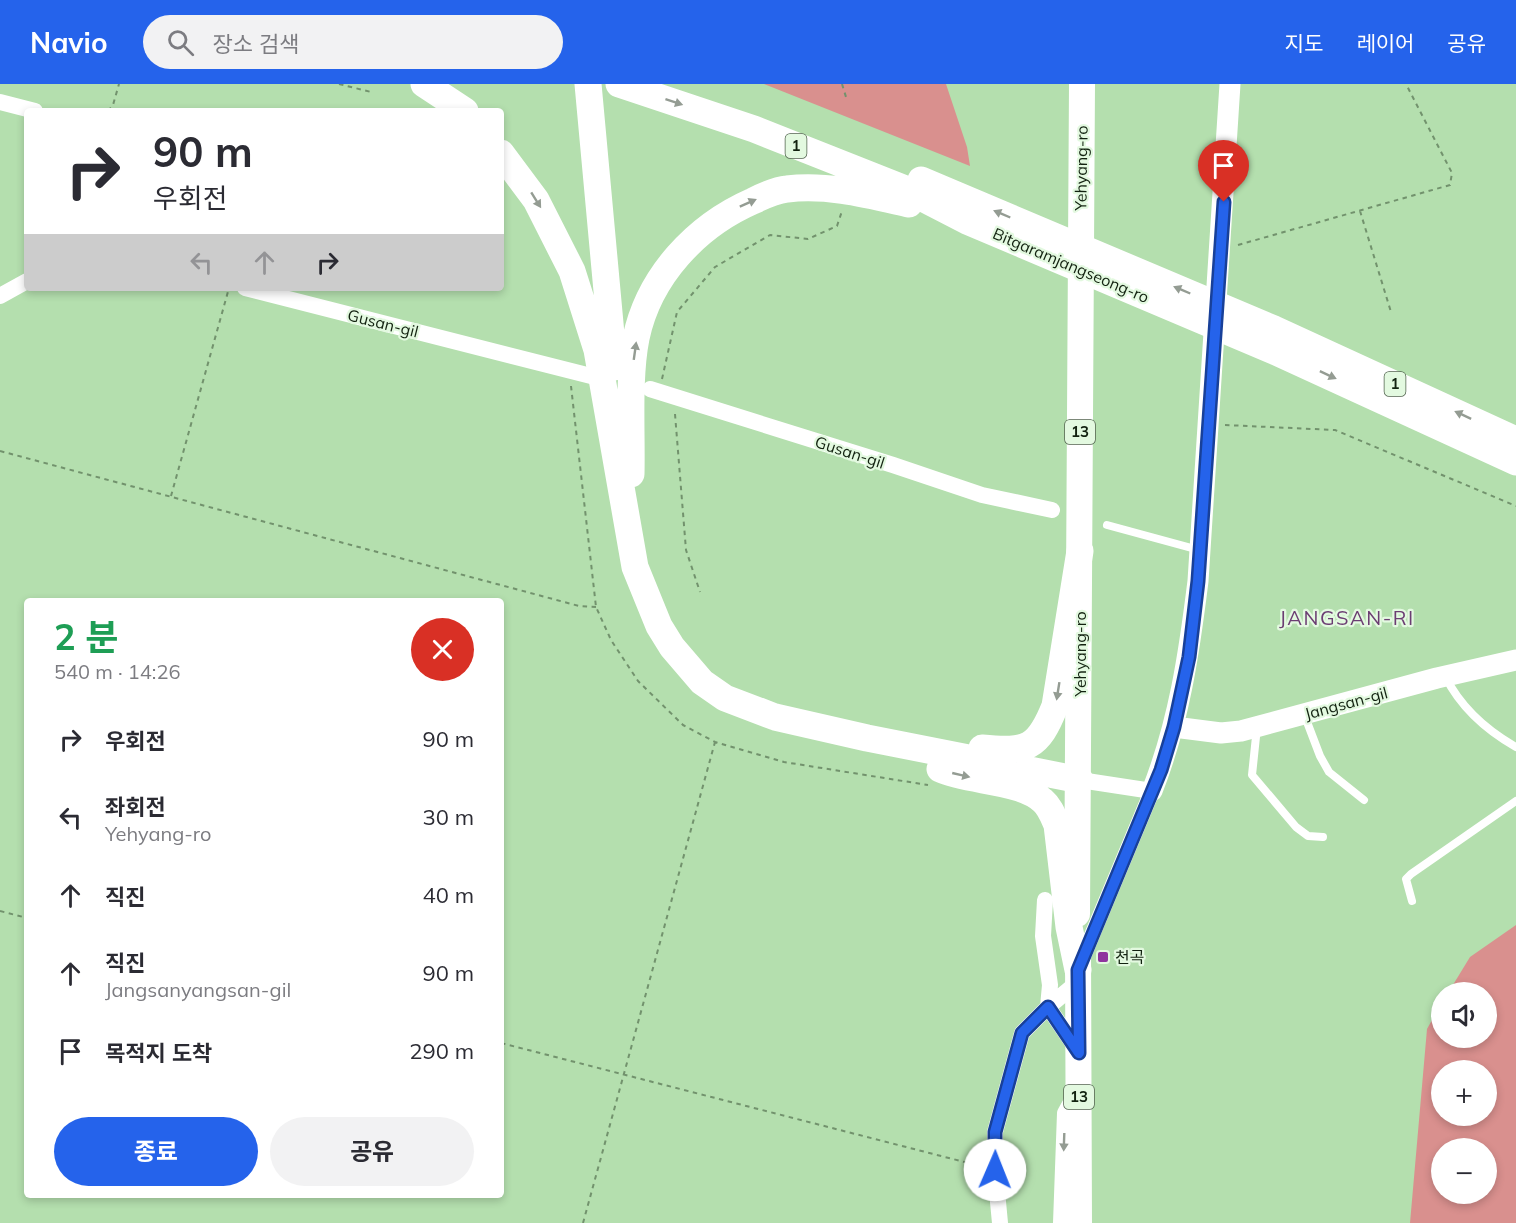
<!DOCTYPE html>
<html lang="ko">
<head>
<meta charset="utf-8">
<style>
	:root { --surface:#fff; --page:#f2f2f3; --text:#2b2b33; --muted:#7c7c81; --accent:#2563eb }
	body { margin:0; font-family:Mulish,"Noto Sans KR",sans-serif; background:var(--page); color:var(--text); height:100vh; display:flex; flex-direction:column; font-size:22px; white-space:nowrap }
	* { box-sizing:border-box; margin:0 }
	p { font-size:20px; color:var(--muted) }
	.icon { flex:none; width:33px; height:33px; fill:none; stroke:currentColor; stroke-width:2; stroke-linecap:round; stroke-linejoin:round }
	.map { position:relative; flex:1; overflow:hidden }
	.panel { position:absolute; left:24px; top:514px; width:480px; height:600px; display:flex; flex-direction:column; background:var(--surface); border-radius:6px; box-shadow:0 3px 9px #0003 }
	.panel>* { flex:none }
	.banner { position:absolute; left:24px; top:24px; width:480px; height:183px; border-radius:6px; box-shadow:0 3px 9px #0003; background:#fff; color:var(--text); overflow:hidden }
	.controls { position:absolute; left:1431px; top:898px; display:grid; gap:12px }
	.controls a { display:grid; place-items:center; width:66px; height:66px; border-radius:50%; background:var(--surface); box-shadow:0 3px 9px #0003; font-size:30px }
	.pin { position:absolute; display:grid; place-items:center; width:51px; height:51px; color:#fff; margin:-62px -26px; border-radius:50% 50% 50% 0; rotate:-45deg; box-shadow:0 0 6px #0007 }
	.pin .icon { rotate:45deg }
	.me { position:absolute; width:66px; margin:-33px; rotate:1deg; stroke-linejoin:round; filter:drop-shadow(0 0 4px #0008) }
	.turn { display:flex; align-items:center; gap:21px; height:126px; padding:0 30px; font-size:27px }
	.turn .icon { width:78px; height:78px; stroke-width:2.5 }
	.turn b { display:block; font-size:42px; line-height:51px }
	.lanes { display:flex; align-items:center; height:57px; padding:0 30px; background:#0003; justify-content:center; gap:30px; direction:ltr }
	.lanes .off { opacity:.35 }
	.round { display:grid; place-items:center; flex:none; width:63px; height:63px; border-radius:32px; background:var(--page) }
	.headline { display:flex; align-items:center; justify-content:space-between; height:102px; padding:0 30px }
	h1 { font-size:36px; font-weight:700; line-height:45px; color:#1e9e55 }
	.cta { display:flex; gap:12px; margin-top:auto; padding:12px 30px }
	.cta a { flex:1; height:69px; border-radius:36px; background:var(--accent); color:#fff; font-size:24px; font-weight:700; line-height:69px; text-align:center }
	.cta a+a { background:var(--page); color:var(--text) }
	ul { padding:0; list-style:none }
	li { display:flex; align-items:center; gap:18px; height:78px; padding:0 30px }
	li div { flex:1 }
	li b { display:block; font-size:22px }
	li em { font-style:normal }
	header { display:flex; align-items:center; gap:36px; box-sizing:border-box; height:84px; padding:0 30px; background:var(--accent); color:#fff }
	header strong { font-size:28px }
	nav { display:flex; gap:33px; margin-inline-start:auto; font-size:21px }
	.search { width:420px; height:54px; background:var(--page); display:flex; align-items:center; gap:15px; box-sizing:border-box; padding:0 21px; border-radius:33px; color:var(--muted); font-size:22px }
	.map>svg:first-child { display:block }
	.green { fill:#d9908e; fill-rule:evenodd }
	.lines { fill:none; stroke-linecap:round; stroke-linejoin:round }
	.path { stroke:#72926d; stroke-width:2; stroke-dasharray:4.5 4.5; stroke-linecap:butt }
	.service { stroke:#fff; stroke-width:8 }
	.minor { stroke:#fff; stroke-width:16 }
	.tertiary { stroke:#fff; stroke-width:21 }
	.primary { stroke:#fff; stroke-width:26 }
	.trunk { stroke:#fff; stroke-width:27 }
	.oneway { fill:#949c93 }
	.route-casing { stroke:#184099; stroke-width:15 }
	.route { stroke:#2563eb; stroke-width:10 }
	.poi-dot { fill:#8f349e; stroke:#e3f9e0; stroke-width:2 }
	.labels { text-anchor:middle; stroke-width:4.5; stroke-linejoin:round; paint-order:stroke }
	.shield { fill:#e3f9e0; stroke:#51624e; stroke-width:1.5 }
	.shield-label { font-size:15px; font-weight:bold; fill:#122210 }
	.street-label { font-size:16px; fill:#122210; stroke:#e3f9e0 }
	.poi-label { font-size:16px; fill:#122210; stroke:#e3f9e0; text-anchor:start }
	.quarter-label { font-size:20px; letter-spacing:1.5px; fill:#6b3d72; stroke:#e3f9e0 }
</style>
</head>
<body>
<header>
<strong>Navio</strong>
<div class="search"><svg class="icon" aria-label="search" viewBox="0 0 24 24"><circle cx="10" cy="10" r="6"/><path d="M15 15l6 6"/></svg>장소 검색</div>
<nav><a>지도</a><a>레이어</a><a>공유</a></nav>
</header>
<div class="map">
<svg width="1516" height="1139" viewBox="0 0 1516 1139">
	<rect width="100%" height="100%" fill="#b4dfae"/>
	<path class="green" d="M764,0H946L967,63L970,82Z
		M1516,841V1139H1410L1427,945L1441,920L1442,954H1486V909H1448L1470,873ZM1442,987H1486V1032H1442ZM1442,1065H1486V1110H1442Z"/>
	<g class="lines">
		<path class="path" d="M339,0L371,8
			M842,0L846,13
			M108,27L113,21L119,0
			M1360,127L1391,228
			M1238,161L1450,101L1452,89L1406,0
			M662,295L677,228L715,183L770,151L808,155L837,142L842,127
			M571,302L596,523L611,556L638,597L683,641L715,658L784,678L928,701
			M675,330L686,466L700,508
			M1225,341L1335,346L1516,422
			M0,367L579,522L596,523
			M171,412L229,204
			M0,827L27,834
			M501,959L980,1082
			M583,1139L715,658"/>
		<path class="service" d="M1107,441L1199,466
			M1445,592C1461,624 1486,646 1516,663
			M1304,630L1320,672L1329,688L1364,716
			M1257,643L1252,691L1296,743L1308,752L1323,753
			M1412,817L1406,795L1411,790L1516,717"/>
		<path class="minor" d="M0,18L35,27
			M245,204L591,292
			M0,212L27,197
			M650,305L893,381L982,411L1052,426
			M1080,696L1152,707L1080,880
			M1078,898L1048,923L1078,967
			M1000,1139L995,1086V1048L1022,949L1048,923L1050,901L1043,852L1045,816
			M1061,1139L1065,1029L1076,1009"/>
		<path class="tertiary" d="M1174,643L1221,649L1241,647L1437,594L1516,576
			M1152,707C1179,638 1189,570 1198,497L1230,0"/>
		<path class="primary" d="M1077,830L1082,0
			M1078,866L1079,1139"/>
		<path class="trunk" d="M424,0L465,27
			M588,0L614,283
			M619,0L754,45L903,104L967,137L1274,267L1516,378
			M501,69L536,116L572,187L597,266L635,483L659,542L672,563L702,598L725,614L775,633L867,654L1080,696
			M921,96L1274,245L1516,356
			M631,390C632,348 628,294 636,254C649,192 696,142 753,117C763,112 776,106 787,105C828,100 869,111 909,120
			M982,664C1027,668 1038,665 1055,622L1080,467
			M940,685C969,698 1021,696 1043,717C1050,723 1053,732 1057,741L1069,843L1078,886"/>
	</g>
	<defs><path id="oneway-solid" d="M-6-.8H1V-3.2L6.5 0L1 3.2V.8H-6Z" transform="scale(1.5)"/></defs>
	<g class="oneway">
		<use href="#oneway-solid" transform="translate(674 18) rotate(18)"/>
		<use href="#oneway-solid" transform="translate(536 116) rotate(58)"/>
		<use href="#oneway-solid" transform="translate(748 119) rotate(-24)"/>
		<use href="#oneway-solid" transform="translate(1002 130) rotate(-157)"/>
		<use href="#oneway-solid" transform="translate(1182 206) rotate(-157)"/>
		<use href="#oneway-solid" transform="translate(635 267) rotate(-82)"/>
		<use href="#oneway-solid" transform="translate(1328 291) rotate(25)"/>
		<use href="#oneway-solid" transform="translate(1463 331) rotate(-155)"/>
		<use href="#oneway-solid" transform="translate(1058 607) rotate(99)"/>
		<use href="#oneway-solid" transform="translate(961 691) rotate(13)"/>
		<use href="#oneway-solid" transform="translate(1064 1058) rotate(92)"/>
	</g>
	<g class="lines">
		<g class="route-casing">
			<path id="route" d="M995,1086V1048L1022,949L1048,923L1079,969L1078,886L1161,686L1174,643L1189,573L1198,497L1224,118"/>
		</g>
		<use href="#route" class="route"/>
	</g>
	<rect class="poi-dot" x="1097" y="867" width="12" height="12" rx="3"/>
	<g class="labels">
		<g class="shield">
			<rect x="785.5" y="50" width="21" height="24" rx="4.5"/>
			<rect x="1384.5" y="288" width="21" height="24" rx="4.5"/>
			<rect x="1065" y="336" width="30" height="24" rx="4.5"/>
			<rect x="1064" y="1001" width="30" height="24" rx="4.5"/>
		</g>
		<g class="shield-label">
			<text x="796" y="67">1</text>
			<text x="1395" y="305">1</text>
			<text x="1080" y="353">13</text>
			<text x="1079" y="1018">13</text>
		</g>
		<g class="street-label">
			<text transform="translate(1081 84) rotate(-89)" y="6">Yehyang-ro</text>
			<text transform="translate(1071 181) rotate(23)" y="6">Bitgaramjangseong-ro</text>
			<text transform="translate(383 239) rotate(14)" y="6">Gusan-gil</text>
			<text transform="translate(850 368) rotate(18)" y="6">Gusan-gil</text>
			<text transform="translate(1080 570) rotate(-90)" y="6">Yehyang-ro</text>
			<text transform="translate(1346 619) rotate(-15)" y="6">Jangsan-gil</text>
		</g>
		<g class="poi-label">
			<text x="1115" y="879">천곡</text>
		</g>
		<g class="quarter-label">
			<text x="1347" y="541">JANGSAN-RI</text>
		</g>
	</g>
</svg>
<div class="controls">
<a><svg class="icon" aria-label="sound" viewBox="0 0 24 24"><path d="M4 9h4l5-4v14l-5-4H4zM17 9q2 3 0 6"/></svg></a>
<a>+</a>
<a>−</a>
</div>
<div class="pin" style="left:1224px;top:118px;background:#d93025"><svg class="icon" aria-label="arrive" viewBox="0 0 24 24"><path d="M6 21V4h12l-3 4 3 4H6"/></svg></div>
<svg class="me" style="left:995px;top:1086px" viewBox="-20 -20 40 40"><circle r="19" fill="#fff"/><path d="M0-13L10 11 0 6-10 11z" fill="#2563eb"/></svg>
<div class="banner">
<div class="turn"><svg class="icon" aria-label="right" viewBox="0 0 24 24"><path d="M7 20v-9h11M14 6l5 5-5 5"/></svg><div><b>90 m</b>우회전</div></div>
<div class="lanes"><svg class="icon off" aria-label="left" viewBox="0 0 24 24"><path d="M17 20v-9H6M10 6l-5 5 5 5"/></svg><svg class="icon off" aria-label="ahead" viewBox="0 0 24 24"><path d="M12 20V5M6 11l6-6 6 6"/></svg><svg class="icon" aria-label="right" viewBox="0 0 24 24"><path d="M7 20v-9h11M14 6l5 5-5 5"/></svg></div>
</div>
<section class="panel">
<div class="headline"><div><h1>2 분</h1><p>540 m · 14:26</p></div><a class="round" style="background:#d93025;color:#fff"><svg class="icon" aria-label="close" viewBox="0 0 24 24"><path d="M6 6l12 12M18 6L6 18"/></svg></a></div>
<ul>
<li><svg class="icon" aria-label="right" viewBox="0 0 24 24"><path d="M7 20v-9h11M14 6l5 5-5 5"/></svg><div><b>우회전</b></div><em>90 m</em></li>
<li><svg class="icon" aria-label="left" viewBox="0 0 24 24"><path d="M17 20v-9H6M10 6l-5 5 5 5"/></svg><div><b>좌회전</b><p>Yehyang-ro</p></div><em>30 m</em></li>
<li><svg class="icon" aria-label="ahead" viewBox="0 0 24 24"><path d="M12 20V5M6 11l6-6 6 6"/></svg><div><b>직진</b></div><em>40 m</em></li>
<li><svg class="icon" aria-label="ahead" viewBox="0 0 24 24"><path d="M12 20V5M6 11l6-6 6 6"/></svg><div><b>직진</b><p>Jangsanyangsan-gil</p></div><em>90 m</em></li>
<li><svg class="icon" aria-label="arrive" viewBox="0 0 24 24"><path d="M6 21V4h12l-3 4 3 4H6"/></svg><div><b>목적지 도착</b></div><em>290 m</em></li>
</ul>
<div class="cta"><a>종료</a><a>공유</a></div>
</section>
</div>
</body>
</html>
